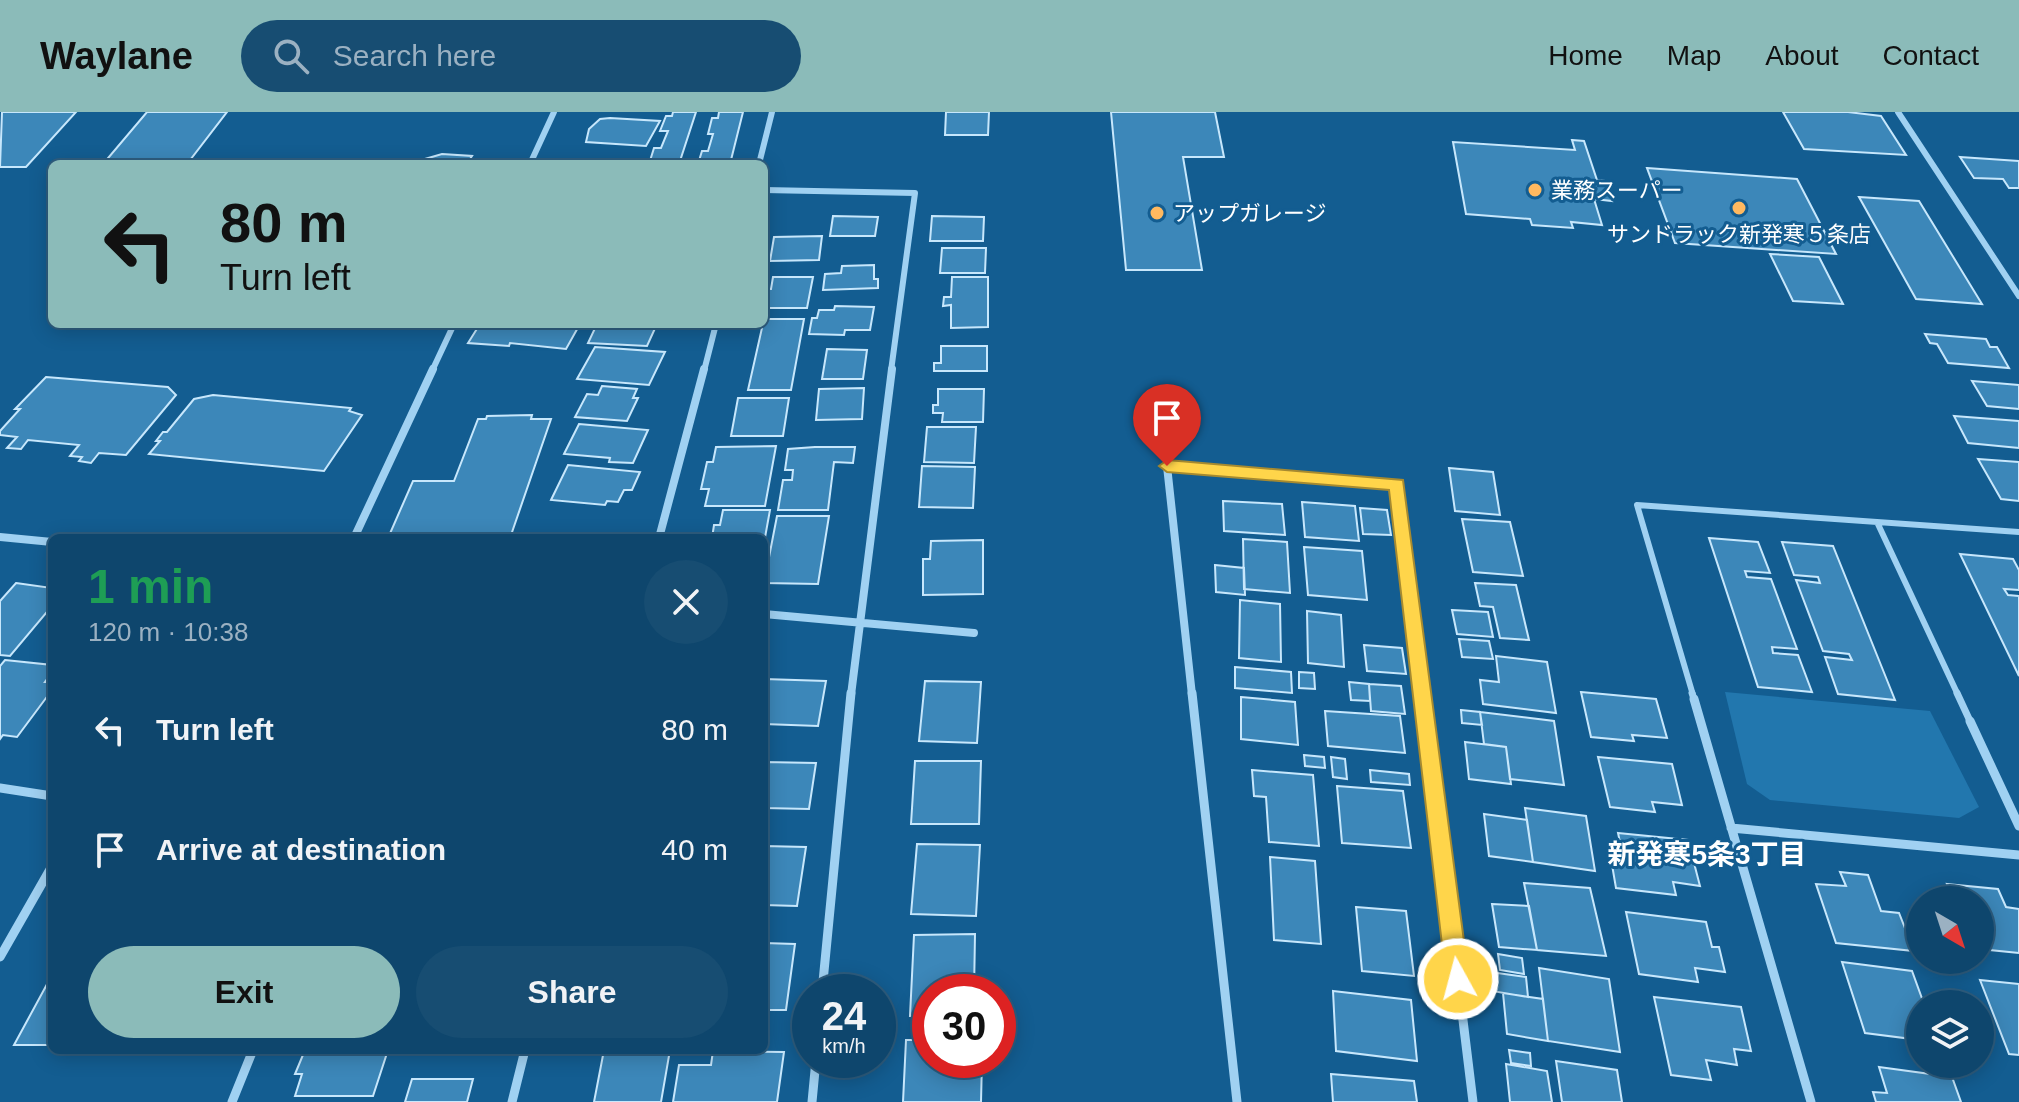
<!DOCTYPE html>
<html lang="en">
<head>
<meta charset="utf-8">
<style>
	:root { --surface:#0e466d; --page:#174d72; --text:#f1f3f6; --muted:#9bb1c2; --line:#2e5e80; --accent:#8bbbb9 }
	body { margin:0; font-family:Arial,"Noto Sans JP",sans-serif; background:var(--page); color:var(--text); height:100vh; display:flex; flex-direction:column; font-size:30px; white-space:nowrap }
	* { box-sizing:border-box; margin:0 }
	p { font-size:26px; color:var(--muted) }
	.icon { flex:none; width:44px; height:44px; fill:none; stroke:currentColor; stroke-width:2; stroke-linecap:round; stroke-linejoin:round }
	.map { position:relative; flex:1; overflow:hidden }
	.sheet { position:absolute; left:48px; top:422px; width:720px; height:520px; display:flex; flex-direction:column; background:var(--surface); border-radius:12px; box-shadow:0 4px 20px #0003,0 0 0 2px var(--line) }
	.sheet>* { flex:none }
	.banner { position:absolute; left:48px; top:48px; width:720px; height:168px; border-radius:12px; box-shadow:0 4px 20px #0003,0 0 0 2px var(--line); background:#8bbbb9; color:#111; overflow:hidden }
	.needle { width:52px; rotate:141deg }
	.buttons { position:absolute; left:1906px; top:774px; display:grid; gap:16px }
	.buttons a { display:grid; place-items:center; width:88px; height:88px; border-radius:50%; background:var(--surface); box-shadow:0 4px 20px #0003,0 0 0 2px var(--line); font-size:40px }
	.speed { position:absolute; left:792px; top:862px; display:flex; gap:16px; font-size:40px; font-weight:700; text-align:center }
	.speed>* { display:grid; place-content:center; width:104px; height:104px; border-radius:50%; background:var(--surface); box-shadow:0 4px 20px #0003,0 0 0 2px var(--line); line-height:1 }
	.speed small { font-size:20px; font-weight:400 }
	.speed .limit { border:12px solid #d22; background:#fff; color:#111 }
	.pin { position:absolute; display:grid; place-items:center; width:68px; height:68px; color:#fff; margin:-82px -34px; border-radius:50% 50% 50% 0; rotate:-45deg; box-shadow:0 0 8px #0007 }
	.pin .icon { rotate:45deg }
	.me { position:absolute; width:88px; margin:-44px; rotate:353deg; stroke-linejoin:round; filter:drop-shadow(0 0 6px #0008) }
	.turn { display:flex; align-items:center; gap:28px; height:168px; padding:0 40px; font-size:36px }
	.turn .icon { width:104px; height:104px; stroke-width:2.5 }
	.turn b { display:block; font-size:56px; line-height:68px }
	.round { display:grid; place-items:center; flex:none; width:84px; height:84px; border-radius:42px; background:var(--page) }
	.overview { display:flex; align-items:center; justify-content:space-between; height:136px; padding:0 40px }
	h1 { font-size:48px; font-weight:800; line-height:60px; color:#1e9e55 }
	.primary-button { display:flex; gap:16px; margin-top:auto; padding:16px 40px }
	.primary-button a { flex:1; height:92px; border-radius:48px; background:var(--accent); color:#111; font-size:32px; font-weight:800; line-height:92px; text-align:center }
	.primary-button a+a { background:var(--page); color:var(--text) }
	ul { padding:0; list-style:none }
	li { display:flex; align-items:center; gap:24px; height:120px; padding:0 40px }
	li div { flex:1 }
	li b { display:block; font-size:30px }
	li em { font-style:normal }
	header { display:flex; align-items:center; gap:48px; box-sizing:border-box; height:112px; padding:0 40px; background:var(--accent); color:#111 }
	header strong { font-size:38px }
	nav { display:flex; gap:44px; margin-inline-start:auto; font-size:28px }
	.search { width:560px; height:72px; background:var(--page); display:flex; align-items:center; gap:20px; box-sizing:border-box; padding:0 28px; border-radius:44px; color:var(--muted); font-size:30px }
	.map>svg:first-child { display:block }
	.green { fill:#2277ae }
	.building { fill:#3c87b9; stroke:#c7e7fc; stroke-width:2 }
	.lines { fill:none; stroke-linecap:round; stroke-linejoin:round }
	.service-far1 { stroke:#a0d1f2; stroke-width:6 }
	.service { stroke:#a0d1f2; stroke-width:7 }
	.minor-far2 { stroke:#a0d1f2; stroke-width:6 }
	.minor-far1 { stroke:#a0d1f2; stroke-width:8 }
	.minor { stroke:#a0d1f2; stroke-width:9 }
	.route { fill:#ffd54a; stroke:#a68a30; stroke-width:2 }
	.poi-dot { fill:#ffb960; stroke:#135d91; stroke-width:3 }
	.labels { text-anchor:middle; stroke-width:6; stroke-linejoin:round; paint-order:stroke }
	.far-poi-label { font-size:22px; fill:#fff; stroke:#135d91; text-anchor:start }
	.neighbourhood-label { font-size:28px; font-weight:bold; fill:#fff; stroke:#135d91 }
</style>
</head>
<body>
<header>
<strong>Waylane</strong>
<div class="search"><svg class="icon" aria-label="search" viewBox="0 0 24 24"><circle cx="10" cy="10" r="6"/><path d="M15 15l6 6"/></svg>Search here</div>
<nav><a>Home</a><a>Map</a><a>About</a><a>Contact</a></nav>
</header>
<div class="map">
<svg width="2019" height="990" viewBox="0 0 2019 990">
	<rect width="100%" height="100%" fill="#135d91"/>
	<path class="green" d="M1725,580L1930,599L1979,695L1959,706L1770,688L1747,672Z"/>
	<path class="building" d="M2,0H76L26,55H0Z
		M147,0H227L187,52H103Z
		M673,0H696L679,52H649L654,36H661L668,19H660L666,4H672Z
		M719,0H743L730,52H698L702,39H708L713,22H708L712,6H718Z
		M946,0H989L988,23H945Z
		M1111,0H1215L1224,45H1183L1202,158H1126Z
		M1783,0H1848L1881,4L1906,43L1804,37Z
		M610,6L660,9L646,34L586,30L589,17L600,7Z
		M1572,28L1584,29L1597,68L1605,69L1612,89L1594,87L1602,113L1571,110L1573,116L1532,113L1530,107L1466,102L1453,30L1575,38Z
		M442,42L472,44L470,47L484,48L482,52H419L425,47Z
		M1960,45L2019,49V76H2009L2003,67L1974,66Z
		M585,48L639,50L583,52Z
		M1647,56L1797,67L1836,142L1675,131Z
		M1859,85L1919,89L1982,192L1916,187Z
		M833,104L878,105L875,124H830Z
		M932,104L984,105L983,129H930Z
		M822,124L819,148L770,149L774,125Z
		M942,136H986L985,161H940Z
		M1770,142L1819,145L1843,192L1793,189Z
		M874,153V167H878V176L823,178L825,162L841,161L842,154Z
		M773,165H813L807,196H764L765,177H771Z
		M952,165H988V215L951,216V193L943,194L944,185H951Z
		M835,194L874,195L870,218H845L844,223L809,222L812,206H817L819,198H834Z
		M764,207H804L791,278H748Z
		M480,212H580L566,237L510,231L509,234L468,231Z
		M597,212H657L647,234L588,231Z
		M1925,222L1986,227L1990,235H1997L2009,256L1948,251L1937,232L1930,231Z
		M941,234H987V259H934V251H941Z
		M595,235L665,240L649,273L577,267Z
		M827,237L867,238L863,267H822Z
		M46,265L168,275L176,283L126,343L99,341L91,351L79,349L82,345L70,344L79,333L28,328L21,337L7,336L17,325L0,323V319L20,297H15Z
		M1972,269L2019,273V297L1987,294Z
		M602,274L637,277L633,286H638L627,309L575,305L587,282L598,283Z
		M864,276L862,307L816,308L819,277Z
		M938,277H984L983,310H942L943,301H933V293H938Z
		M213,283L351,296L349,299L362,303L324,359L149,342L160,329H156L163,320H167L194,287Z
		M738,286H789L783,324H731Z
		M532,303L531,307H551L510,426H388L413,369H454L478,307H486L487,304Z
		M1954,304L2019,309V336L1968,331Z
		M579,312L648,318L633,351L609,350L610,346L564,342Z
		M927,315H976L974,351L924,350Z
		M776,334L765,394H705L709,377H701L707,350H713L716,335Z
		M815,335H855L853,351L834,350L828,398H778L783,368H792L793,358H785L788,337Z
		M1978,347L2019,350V389L2001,387Z
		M568,353L640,360L632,378H624L618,390L607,389L605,393L551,388Z
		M922,354L975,355L973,396L919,395Z
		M1449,356L1493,360L1500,403L1455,399Z
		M1223,389L1282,392L1285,423L1224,419Z
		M1302,390L1355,394L1359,429L1305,425Z
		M1360,396L1387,398L1391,423L1363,422Z
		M723,398H770L764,431V426H712L714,413H720Z
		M777,404H829L818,472L764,471Z
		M1462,407L1510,410L1523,464L1473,460Z
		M1709,426L1758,430L1770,461L1745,459L1747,465L1771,467L1797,537L1772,535L1773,541L1798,543L1812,580L1758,575Z
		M1243,427L1287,430L1290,481L1244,477Z
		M983,428V482L923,483V447H930L931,429Z
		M1782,430L1833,434L1895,588L1838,582L1825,545L1852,548L1849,542L1823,539L1796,468L1820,471L1818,465L1794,463Z
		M1304,435L1362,439L1367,488L1308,483Z
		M1960,442L2013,447L2019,458V478L2004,477L2008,483L2019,484V564Z
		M1215,453L1244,456L1245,483L1216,480Z
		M16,471L52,476V494L10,544L0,543V489Z
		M1475,471L1516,473L1529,528L1500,526L1493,495L1480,494Z
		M1240,488L1280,492L1281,550L1239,546Z
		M1452,498L1488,500L1493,525L1457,522Z
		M1307,499L1341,503L1344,555L1308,551Z
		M1459,527L1489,529L1493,547L1462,545Z
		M1364,533L1402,536L1406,562L1367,559Z
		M1496,544L1547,550L1556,601L1483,592L1480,568L1499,570Z
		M5,548L52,553V560L45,570H52V578L17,625L3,623L0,627V554Z
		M1235,555L1291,560L1292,581L1235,576Z
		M1299,560L1314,561L1315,577L1299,576Z
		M764,567L826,569L818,614L764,612Z
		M925,569L981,570L977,631L919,629Z
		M1349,570L1369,572L1370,589L1351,588Z
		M1369,572L1401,574L1405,602L1371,599Z
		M1581,580L1656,587L1667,626L1632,623L1634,629L1591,625Z
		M1241,585L1295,590L1298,633L1241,627Z
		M1461,598L1480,600L1482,613L1462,611Z
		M1325,599L1400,604L1405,641L1328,634Z
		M1480,600L1554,609L1564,673L1510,667L1506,635L1484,632Z
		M1465,630L1506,635L1511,672L1469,667Z
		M1304,643L1324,645L1325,656L1305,654Z
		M1331,645L1345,647L1347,667L1333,665Z
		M1598,645L1672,652L1682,693L1652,690L1655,700L1610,695Z
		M915,649H981L979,712H911Z
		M764,650L816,651L809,697L764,696Z
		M1252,658L1313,663L1319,734L1269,730L1266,685L1254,684Z
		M1370,658L1409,662L1410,673L1371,670Z
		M1337,674L1403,679L1411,736L1342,731Z
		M1525,696L1586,704L1595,759L1533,750Z
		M1484,702L1527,708L1533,750L1489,744Z
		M1618,721L1688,728L1700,774L1673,770L1676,783L1616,776L1611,747L1624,749Z
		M917,732L980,733L976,804L911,802Z
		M764,734L806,735L797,794L764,793Z
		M1270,745L1315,749L1321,832L1274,828Z
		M1840,760L1868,763L1881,799L1899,801L1914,839L1836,831L1816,772L1846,774Z
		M1524,771L1590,776L1606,844L1537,838Z
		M1947,772L1998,777L2006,795L2019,797V841L1980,837V788H1938L1935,780L1951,781Z
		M1492,792L1529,794L1537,838L1499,835Z
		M1356,795L1406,799L1414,864L1362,859Z
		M1626,800L1706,810L1712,835H1719L1725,860L1695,856L1698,870L1639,862Z
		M975,822L974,880H930V904H910L914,823Z
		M764,831L795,832L786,898H764Z
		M1498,842L1522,846L1524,862L1500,858Z
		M1842,850L1912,859L1924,892H1920V928L1865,921Z
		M1539,856L1609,867L1620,940L1548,929Z
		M1490,860L1526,865L1528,885L1492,879Z
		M52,863V933H14Z
		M1980,868L2019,872V943L2009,942Z
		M1333,879L1411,888L1417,949L1336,939Z
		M1503,881L1543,887L1548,929L1507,922Z
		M1654,885L1741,895L1751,939L1734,937L1737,953L1706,948L1711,968L1671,963Z
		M906,928H930V948H982L981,990H903Z
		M305,938H388L373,984H295L302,962H295Z
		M604,938H670L661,990H594Z
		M1509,938L1530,941L1531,954L1511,951Z
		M713,939L784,940L777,990H673L679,953H711Z
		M1556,949L1617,958L1622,990H1562Z
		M1506,952L1547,959L1552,990H1510Z
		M1879,955L1952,965L1961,990H1876L1873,980L1887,981Z
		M1331,962L1414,969L1417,990H1333Z
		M412,967H473L467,990H405Z"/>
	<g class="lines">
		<path class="service-far1" d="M1877,410L1958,583
			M1693,583L1637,393L2019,420"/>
		<path class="service" d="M1692,581L1694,587
			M1957,581L1970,609"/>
		<path class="minor-far2" d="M1898,0L2019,184
			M530,52L554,0
			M759,52L772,0
			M764,78L915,81L891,259
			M432,259L454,212
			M704,259L716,212"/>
		<path class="minor-far1" d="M0,425L52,430
			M354,426L433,257
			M659,426L704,257
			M764,502L974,521
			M851,583L892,257
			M1192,583L1167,354L1397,373L1423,583"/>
		<path class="minor" d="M1192,581L1237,990
			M1423,581L1473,990
			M1694,587L1811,990
			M1970,609L2019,714
			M0,676L52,684
			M1731,716L2019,743
			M0,845L52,754
			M822,880L851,581
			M232,990L253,938
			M512,990L525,938
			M812,990L816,948"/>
	</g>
	<path class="route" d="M1167,348L1403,368L1469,867L1466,875L1458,878L1450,875L1446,867L1389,378L1167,360L1159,354Z"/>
	<g class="poi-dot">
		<circle cx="1535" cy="78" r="8"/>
		<circle cx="1739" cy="96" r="8"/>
		<circle cx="1157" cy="101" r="8"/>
	</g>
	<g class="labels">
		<g class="far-poi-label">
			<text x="1551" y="86">業務スーパー</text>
			<text x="1173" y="109">アップガレージ</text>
			<text x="1739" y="130" text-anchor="middle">サンドラック新発寒５条店</text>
		</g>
		<g class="neighbourhood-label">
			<text x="1707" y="752">新発寒5条3丁目</text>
		</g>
	</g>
</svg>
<div class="buttons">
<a><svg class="needle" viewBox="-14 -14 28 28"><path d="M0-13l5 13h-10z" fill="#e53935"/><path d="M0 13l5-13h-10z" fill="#9bb1c2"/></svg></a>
<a><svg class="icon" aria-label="layers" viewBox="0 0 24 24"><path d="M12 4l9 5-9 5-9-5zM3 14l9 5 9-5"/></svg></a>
</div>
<div class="speed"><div>24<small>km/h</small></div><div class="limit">30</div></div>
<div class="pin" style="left:1167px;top:354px;background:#d93025"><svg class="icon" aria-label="arrive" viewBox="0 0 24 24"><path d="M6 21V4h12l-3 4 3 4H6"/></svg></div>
<svg class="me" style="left:1458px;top:867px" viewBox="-20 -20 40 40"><circle r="17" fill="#ffd54a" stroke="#fff" stroke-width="3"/><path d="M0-11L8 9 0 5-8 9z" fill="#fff"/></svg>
<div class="banner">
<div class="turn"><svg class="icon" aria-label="left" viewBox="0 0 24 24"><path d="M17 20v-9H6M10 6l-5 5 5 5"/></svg><div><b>80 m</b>Turn left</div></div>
</div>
<section class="sheet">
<div class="overview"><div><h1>1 min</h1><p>120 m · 10:38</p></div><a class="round"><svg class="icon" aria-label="close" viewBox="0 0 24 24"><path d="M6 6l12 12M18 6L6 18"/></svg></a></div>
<ul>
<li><svg class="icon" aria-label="left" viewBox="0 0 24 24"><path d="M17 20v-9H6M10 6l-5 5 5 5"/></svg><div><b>Turn left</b></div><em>80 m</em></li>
<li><svg class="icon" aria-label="arrive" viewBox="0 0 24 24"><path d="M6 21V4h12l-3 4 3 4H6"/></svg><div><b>Arrive at destination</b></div><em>40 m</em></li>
</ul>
<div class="primary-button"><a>Exit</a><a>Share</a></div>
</section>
</div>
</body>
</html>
